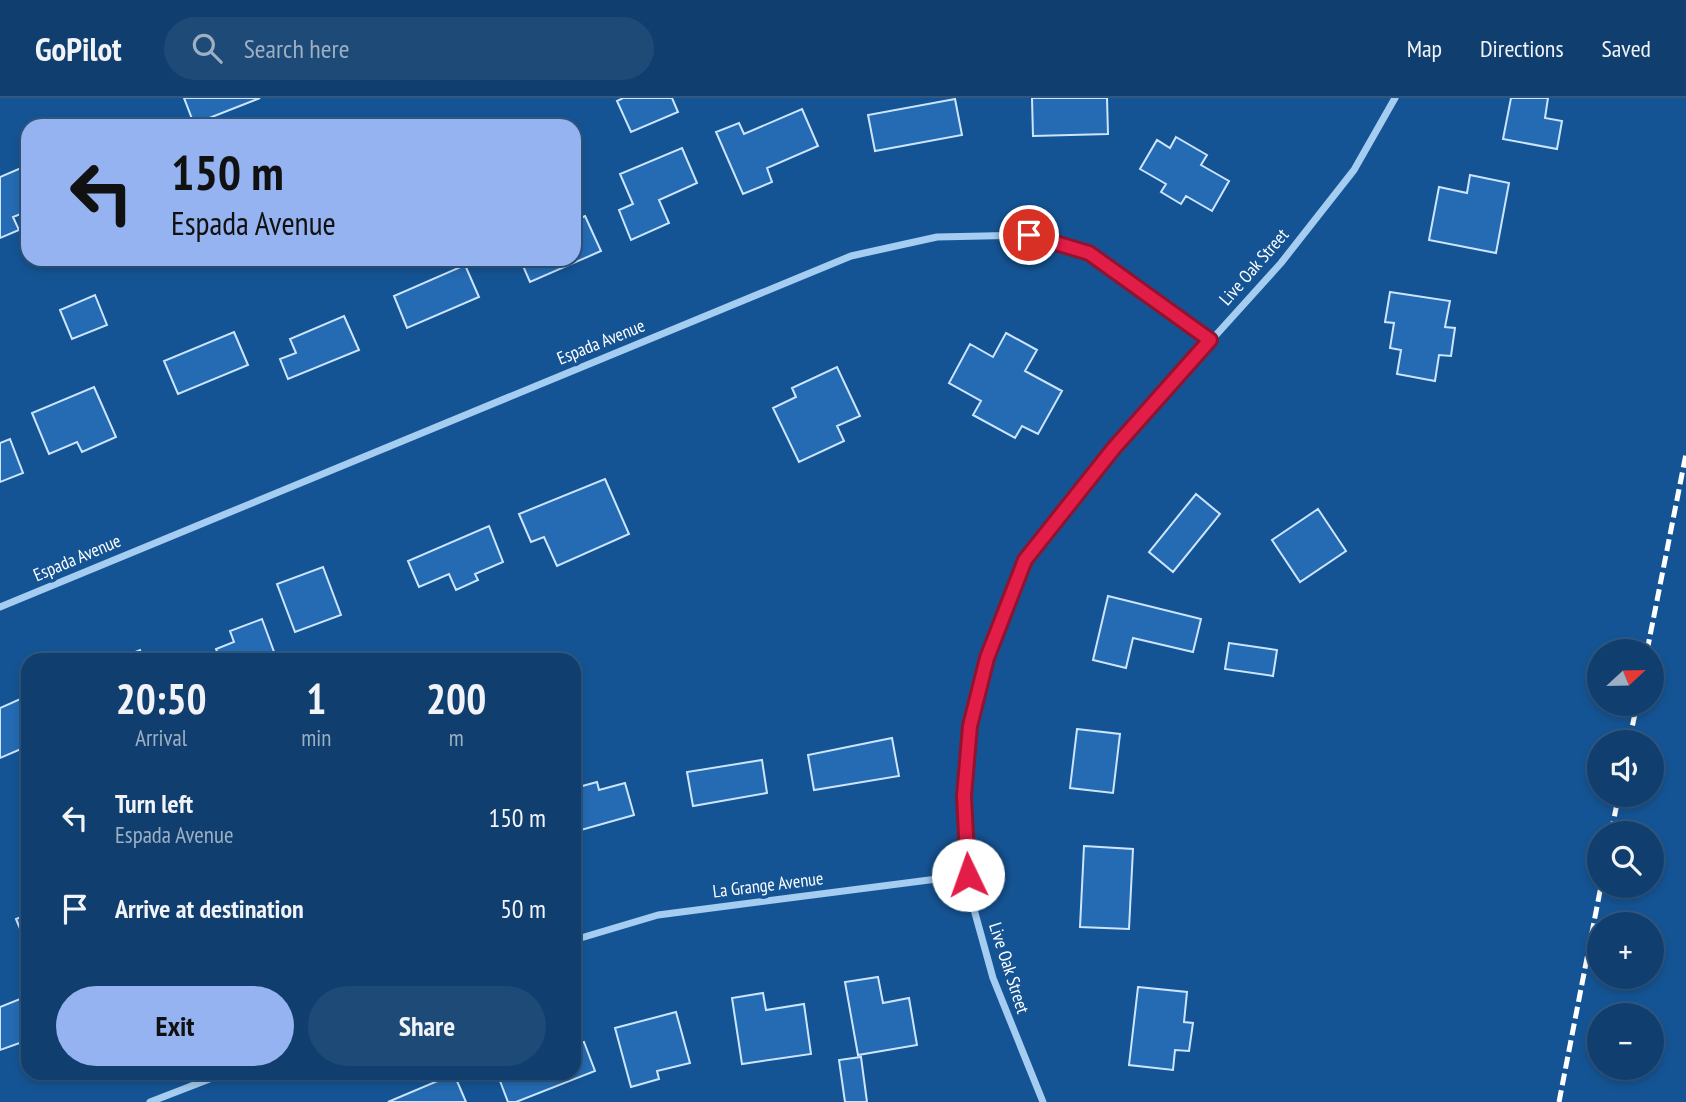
<!DOCTYPE html>
<html lang="en">
<head>
<meta charset="utf-8">
<style>
	:root { --surface:#103f6f; --page:#1e4a77; --text:#f1f3f6; --muted:#9cafc3; --line:#305882; --accent:#95b2f1 }
	body { margin:0; font-family:"PT Sans Narrow",sans-serif; background:var(--page); color:var(--text); height:100vh; display:flex; flex-direction:column; font-size:26px; white-space:nowrap }
	* { box-sizing:border-box; margin:0 }
	p { font-size:23px; color:var(--muted) }
	.icon { flex:none; width:38px; height:38px; fill:none; stroke:currentColor; stroke-width:2; stroke-linecap:round; stroke-linejoin:round }
	.map { position:relative; flex:1; overflow:hidden }
	.panel { position:absolute; left:21px; top:555px; width:560px; height:427px; display:flex; flex-direction:column; background:var(--surface); border-radius:21px; box-shadow:0 4px 10px #0003,0 0 0 2px var(--line) }
	.panel>* { flex:none }
	.top-card { position:absolute; left:21px; top:21px; width:560px; height:147px; border-radius:21px; box-shadow:0 4px 10px #0003,0 0 0 2px var(--line); background:#95b2f1; color:#111; overflow:hidden }
	.needle { width:46px; rotate:68deg }
	.fabs { position:absolute; left:1587px; top:541px; display:grid; gap:14px }
	.fabs a { display:grid; place-items:center; width:77px; height:77px; border-radius:50%; background:var(--surface); box-shadow:0 4px 10px #0003,0 0 0 2px var(--line); font-size:35px }
	.pin { position:absolute; display:grid; place-items:center; width:60px; height:60px; color:#fff; margin:-30px; border:4px solid #fff; border-radius:50%; box-shadow:0 2px 7px #0007 }
	.me { position:absolute; width:77px; margin:-38px; rotate:357deg; stroke-linejoin:round; filter:drop-shadow(0 0 5px #0008) }
	.turn { display:flex; align-items:center; gap:24px; height:147px; padding:0 35px; font-size:32px }
	.turn .icon { width:91px; height:91px; stroke-width:2.5 }
	.turn b { display:block; font-size:49px; line-height:60px }
	.eta { display:flex; justify-content:space-evenly; align-items:center; height:119px; text-align:center }
	.eta b { font-size:42px; font-weight:700; line-height:49px }
	.action { display:flex; gap:14px; margin-top:auto; padding:14px 35px }
	.action a { flex:1; height:80px; border-radius:42px; background:var(--accent); color:#111; font-size:28px; font-weight:700; line-height:80px; text-align:center }
	.action a+a { background:var(--page); color:var(--text) }
	ul { padding:0; list-style:none }
	li { display:flex; align-items:center; gap:21px; height:91px; padding:0 35px }
	li div { flex:1 }
	li b { display:block; font-size:26px }
	li em { font-style:normal }
	header { display:flex; align-items:center; gap:42px; box-sizing:border-box; height:98px; padding:0 35px; background:var(--surface); border-bottom:2px solid var(--line) }
	header strong { font-size:33px }
	nav { display:flex; gap:38px; margin-inline-start:auto; font-size:24px }
	.search { width:490px; height:63px; background:var(--page); display:flex; align-items:center; gap:18px; box-sizing:border-box; padding:0 24px; border-radius:38px; color:var(--muted); font-size:26px }
	.map>svg:first-child { display:block }
	.building { fill:#246bb3; stroke:#cde5fc; stroke-width:2 }
	.lines { fill:none; stroke-linecap:round; stroke-linejoin:round }
	.street { stroke:#a5ccf1; stroke-width:7 }
	.rail { stroke:#fff; stroke-width:5; stroke-dasharray:12 5; stroke-linecap:butt }
	.route-casing { stroke:#92132f; stroke-width:18 }
	.route { stroke:#e11d48; stroke-width:12 }
	.labels { text-anchor:middle; stroke-width:7; stroke-linejoin:round; paint-order:stroke }
	.street-label { font-size:18px; fill:#fff; stroke:#155494 }
</style>
</head>
<body>
<header>
<strong>GoPilot</strong>
<div class="search"><svg class="icon" aria-label="search" viewBox="0 0 24 24"><circle cx="10" cy="10" r="6"/><path d="M15 15l6 6"/></svg>Search here</div>
<nav><a>Map</a><a>Directions</a><a>Saved</a></nav>
</header>
<div class="map">
<svg width="1686" height="1004" viewBox="0 0 1686 1004">
	<rect width="100%" height="100%" fill="#155494"/>
	<path class="building" d="M184,0H260L194,26Z
		M623,0H672L678,14L631,34L617,3Z
		M1032,0H1107L1108,36L1033,38Z
		M1511,0H1548L1545,20L1562,23L1557,51L1503,41Z
		M955,1L962,37L875,53L868,17Z
		M802,11L818,48L767,70L772,84L743,96L716,34L739,25L744,36Z
		M1176,39L1207,57L1201,67L1229,83L1212,113L1186,98L1181,106L1161,94L1166,86L1140,71L1157,42L1170,50Z
		M682,50L697,85L659,102L669,125L631,142L619,112L633,106L620,76Z
		M28,67V113L13,119L19,132L0,140V79Z
		M1470,77L1509,85L1496,155L1429,142L1439,89L1467,95Z
		M585,118L601,153L530,184L520,161H574V123Z
		M465,167L479,199L407,230L394,198Z
		M1390,194L1450,203L1445,229L1455,230L1451,258L1439,257L1435,283L1397,276L1401,252L1390,250L1394,225L1385,224Z
		M95,197L107,227L72,241L60,212Z
		M344,218L359,252L288,281L280,261L296,255L290,241Z
		M234,234L248,267L178,296L164,263Z
		M1006,235L1037,252L1025,273L1062,293L1038,336L1022,328L1015,340L973,317L981,303L949,285L970,246L993,259Z
		M837,269L860,318L837,328L844,343L799,364L773,310L796,299L792,290Z
		M94,289L116,339L82,354L77,344L49,356L32,315Z
		M10,341L23,375L0,384V345Z
		M605,381L629,436L557,468L544,439L531,444L519,416Z
		M1196,396L1220,416L1173,474L1149,454Z
		M1318,411L1346,453L1300,484L1272,442Z
		M489,428L503,464L475,476L478,482L456,492L449,476L419,489L408,463Z
		M323,469L341,517L295,534L277,486Z
		M1108,498L1201,521L1193,554L1133,540L1126,570L1093,562Z
		M262,521L277,562H210L219,558L216,551L234,544L230,533Z
		M1229,545L1277,552L1273,578L1225,571Z
		M140,552L144,562H116Z
		M27,598L28,648L0,660V610Z
		M1077,631L1120,636L1113,695L1070,690Z
		M892,640L899,678L814,692L808,657Z
		M762,662L767,695L693,708L687,674Z
		M597,684L599,692L625,685L634,717L574,734V700L577,699L575,690Z
		M1084,748L1133,751L1129,831L1080,829Z
		M28,816V850L16,821Z
		M878,879L883,905L909,900L917,947L858,957L845,884Z
		M1138,889L1187,894L1184,924L1193,925L1189,953L1175,952L1173,972L1129,967Z
		M763,895L766,912L804,906L811,956L742,966L732,900Z
		M25,899L28,907V942L0,952V909Z
		M676,914L690,965L657,973L659,981L631,989L615,930Z
		M584,944L595,973L516,1004H508L497,975H574V947Z
		M861,959L867,1004H845L839,962Z
		M454,976L466,1004H388Z"/>
	<g class="lines">
		<path class="street" d="M0,509L851,158L937,139L1029,137L1089,155L1210,242
			M574,842L658,817L968,777
			M150,1004L225,975
			M1043,1004L993,880L970,797L964,698L970,627L987,560L1025,462L1114,350L1281,165L1354,72L1395,0"/>
		<path class="rail" d="M1647,553L1686,356
			M1629,644L1637,606
			M1611,735L1619,696
			M1559,1004L1601,788"/>
	</g>
	<g class="lines">
		<g class="route-casing">
			<path id="route" d="M968,777L964,698L970,628L987,560L1025,462L1114,350L1210,242L1089,155L1029,137"/>
		</g>
		<use href="#route" class="route"/>
	</g>
	<g class="labels">
		<g class="street-label">
			<text transform="translate(1254 169) rotate(-49)" y="6">Live Oak Street</text>
			<text transform="translate(601 244) rotate(-22)" y="6">Espada Avenue</text>
			<text transform="translate(77 460) rotate(-23)" y="6">Espada Avenue</text>
			<text transform="translate(768 787) rotate(-7)" y="6">La Grange Avenue</text>
			<text transform="translate(1009 870) rotate(72)" y="6">Live Oak Street</text>
		</g>
	</g>
</svg>
<div class="fabs">
<a><svg class="needle" viewBox="-14 -14 28 28"><path d="M0-13l5 13h-10z" fill="#e53935"/><path d="M0 13l5-13h-10z" fill="#9cafc3"/></svg></a>
<a><svg class="icon" aria-label="sound" viewBox="0 0 24 24"><path d="M4 9h4l5-4v14l-5-4H4zM17 9q2 3 0 6"/></svg></a>
<a><svg class="icon" aria-label="search" viewBox="0 0 24 24"><circle cx="10" cy="10" r="6"/><path d="M15 15l6 6"/></svg></a>
<a>+</a>
<a>−</a>
</div>
<div class="pin" style="left:1029px;top:137px;background:#d93025"><svg class="icon" aria-label="arrive" viewBox="0 0 24 24"><path d="M6 21V4h12l-3 4 3 4H6"/></svg></div>
<svg class="me" style="left:968px;top:777px" viewBox="-20 -20 40 40"><circle r="19" fill="#fff"/><path d="M0-13L10 11 0 6-10 11z" fill="#e11d48"/></svg>
<div class="top-card">
<div class="turn"><svg class="icon" aria-label="left" viewBox="0 0 24 24"><path d="M17 20v-9H6M10 6l-5 5 5 5"/></svg><div><b>150 m</b>Espada Avenue</div></div>
</div>
<section class="panel">
<div class="eta">
<div><b>20:50</b><p>Arrival</p></div>
<div><b>1</b><p>min</p></div>
<div><b>200</b><p>m</p></div>
</div>
<ul>
<li><svg class="icon" aria-label="left" viewBox="0 0 24 24"><path d="M17 20v-9H6M10 6l-5 5 5 5"/></svg><div><b>Turn left</b><p>Espada Avenue</p></div><em>150 m</em></li>
<li><svg class="icon" aria-label="arrive" viewBox="0 0 24 24"><path d="M6 21V4h12l-3 4 3 4H6"/></svg><div><b>Arrive at destination</b></div><em>50 m</em></li>
</ul>
<div class="action"><a>Exit</a><a>Share</a></div>
</section>
</div>
</body>
</html>
